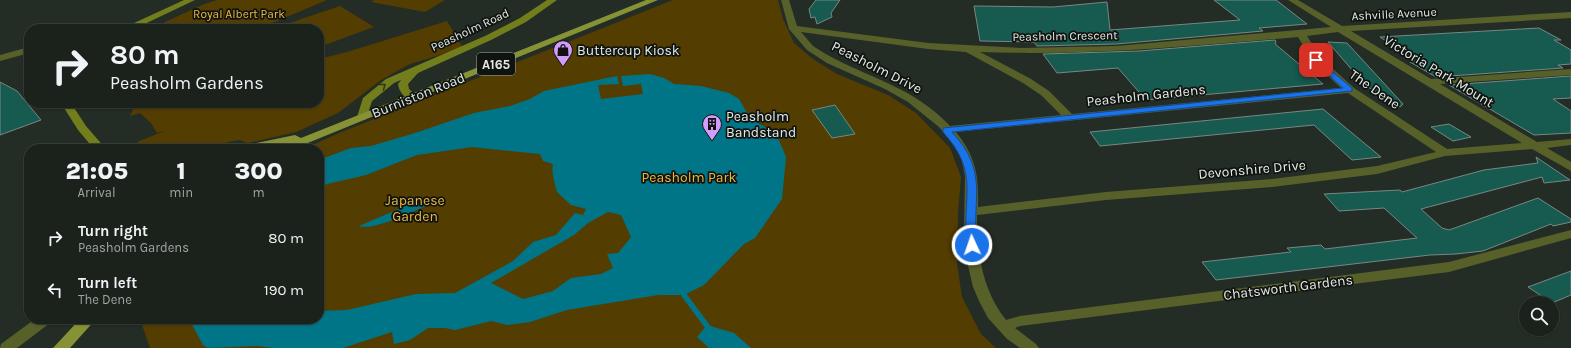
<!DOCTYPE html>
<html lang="en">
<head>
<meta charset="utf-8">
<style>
	:root { --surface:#1b221c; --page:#242a25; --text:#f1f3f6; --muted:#a0a4a3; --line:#393f3b }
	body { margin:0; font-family:Karla,sans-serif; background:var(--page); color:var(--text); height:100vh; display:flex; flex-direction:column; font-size:15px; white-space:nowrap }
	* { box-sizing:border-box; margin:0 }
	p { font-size:13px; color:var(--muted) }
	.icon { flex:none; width:22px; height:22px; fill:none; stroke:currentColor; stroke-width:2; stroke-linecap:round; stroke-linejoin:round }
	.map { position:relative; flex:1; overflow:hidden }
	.details { position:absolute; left:24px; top:144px; width:300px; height:180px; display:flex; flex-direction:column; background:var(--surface); border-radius:16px; box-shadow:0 1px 3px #0004,0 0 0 1px var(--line) }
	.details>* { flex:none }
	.banner { position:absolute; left:24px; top:24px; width:300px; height:84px; border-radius:16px; box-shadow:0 1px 3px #0004,0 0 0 1px var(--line); background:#1b221c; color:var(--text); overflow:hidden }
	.controls { position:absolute; left:1519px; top:296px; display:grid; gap:8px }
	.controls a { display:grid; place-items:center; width:40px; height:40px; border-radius:50%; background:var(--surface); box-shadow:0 1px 3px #0004,0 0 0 1px var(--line); font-size:20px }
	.pin { position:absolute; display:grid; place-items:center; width:34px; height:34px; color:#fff; margin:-17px; border-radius:8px; box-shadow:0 2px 6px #0006 }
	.me { position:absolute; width:44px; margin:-22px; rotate:357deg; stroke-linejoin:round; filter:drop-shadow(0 0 3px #0008) }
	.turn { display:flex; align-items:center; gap:14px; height:84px; padding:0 20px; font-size:18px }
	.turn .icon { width:52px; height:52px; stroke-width:2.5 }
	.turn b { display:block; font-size:28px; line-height:34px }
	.eta { display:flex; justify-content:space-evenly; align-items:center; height:68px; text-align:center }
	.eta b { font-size:24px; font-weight:800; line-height:28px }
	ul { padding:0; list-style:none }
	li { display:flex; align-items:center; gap:12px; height:52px; padding:0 20px }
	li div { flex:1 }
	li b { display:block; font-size:15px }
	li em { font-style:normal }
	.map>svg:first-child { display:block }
	.green { fill:#543d01 }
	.water { fill:#007587; fill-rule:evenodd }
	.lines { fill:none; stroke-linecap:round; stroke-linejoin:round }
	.stream { stroke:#007587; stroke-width:5.5 }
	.building { fill:#175a50; stroke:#788783 }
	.street { fill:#586029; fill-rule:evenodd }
	.secondary { fill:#727d1b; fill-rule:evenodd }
	.primary { fill:#869235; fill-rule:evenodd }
	.oneway { stroke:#323914 }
	.route { fill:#1a73e8; stroke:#114b97 }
	.labels { text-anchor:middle; stroke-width:3.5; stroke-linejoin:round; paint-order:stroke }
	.far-park-label { font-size:12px; fill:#ecb842; stroke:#101410 }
	.far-street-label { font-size:12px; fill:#e4eae5; stroke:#101410 }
	.shield { fill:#101410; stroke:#a4aaa5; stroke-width:1 }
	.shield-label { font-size:13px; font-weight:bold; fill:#e4eae5 }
	.poi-label { font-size:14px; fill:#e4eae5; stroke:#101410; text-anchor:start }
	.street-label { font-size:14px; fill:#e4eae5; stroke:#101410 }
	.park-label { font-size:14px; fill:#ecb842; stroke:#101410 }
</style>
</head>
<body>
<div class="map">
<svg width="1571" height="348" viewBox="0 0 1571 348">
	<rect width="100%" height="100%" fill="#242d25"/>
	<path class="green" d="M217,0H327L258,29H150L204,4Z
		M374,0H445L425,12L371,2Z
		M673,0H778L783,19L794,43L813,59L837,74L888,95L916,113L950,148L961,177L958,213L957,264L962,297L981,334L996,348H150L140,319H319V149H304L339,133Z
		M340,6L374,27L319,47V29H280L278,27Z
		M447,21L463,48L410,64L381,80L338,113L296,132L248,143L239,140L200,148H147L137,142L167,130L157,133L151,123L140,113L130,116L136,103H319V59L347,52Z"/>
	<path class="water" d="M650,74L664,78L674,84L701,86L729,93L739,99L750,118L768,129L778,138L786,157L782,199L755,238L744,244L704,285L684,295H658L567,310L530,322L508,325L491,321L455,330L445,328H428L410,340L394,344L392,332L343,348H273L258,346L208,348L203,345L189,319H319V311L347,310L416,294L455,293L513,261L533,242L556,235L575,213L583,215L586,209L571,205L557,192C555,183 551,173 553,164L543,161L540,154L472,147L417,155L366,175L327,184L319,188V160L351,148L371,146L415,133L474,113L510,106L530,99L544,91L617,76L619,84L598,85L601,99L643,94L641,84L623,86L621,76ZM608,212L621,215L631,237L618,253L607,254L613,268L601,274L571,278L553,291L523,299L491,283L574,235L588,223Z
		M425,201L426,206C411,212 374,231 359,226L415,202Z
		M707,325L734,333L751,348H709L697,337Z"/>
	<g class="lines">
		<path class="stream" d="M684,295L710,330"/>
	</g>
	<path class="building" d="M816,0H840L831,13L832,17L817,24L815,17L811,18L809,9Z
		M1214,0H1276L1307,24L1259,28L1263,31L1116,44L1037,46L1034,42L980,41L974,6L1053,7L1107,2L1110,30L1240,20Z
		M1539,28L1561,40H1554L1571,50V64L1558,65L1563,68L1436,77L1410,62L1416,61L1380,37Z
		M1275,40L1276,42L1275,44L1323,84L1146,100L1118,68L1057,73L1043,54L1139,51Z
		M1328,42L1347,43L1403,104L1400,107L1365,85Z
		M1571,76V98L1553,99L1571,111V133L1534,135L1449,85Z
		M0,82L17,91L41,120L0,135Z
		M835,105L855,134L832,138L812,110Z
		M1323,109L1381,157L1352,160L1314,125L1100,146L1090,132Z
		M1449,124L1471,137L1453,141L1431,127Z
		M1536,157L1570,180L1544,183L1542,177L1421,209L1442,228L1449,230L1538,198L1571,219V222L1553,226L1551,224L1483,251L1456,254L1430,255L1216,280L1202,262L1291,252L1287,248L1321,245L1325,249L1417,238L1384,208L1339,211L1324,194L1400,190L1402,192L1484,170L1538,163Z
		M1571,271V295L1552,303L1528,287Z"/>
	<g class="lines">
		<path class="street" d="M781,0H789L797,26L928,43L1021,48L1116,46L1331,27L1288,0H1298L1342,26L1571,12V18L1351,31L1431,79L1571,69V75L1440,84L1537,142L1571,139V145L1547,148L1571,162V171L1532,149L1445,156L1377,174L1272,187L1106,200L977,215C977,253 982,290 1006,320L1020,316L1449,262L1571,230V238L1449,272L1020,326L1015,328L1036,344L1039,348H1020L1007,339L988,318L979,301L973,287L966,257L964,227L965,177L962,161L955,146L939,127L908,102L885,89L827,63L807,50L789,29ZM801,32L928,49L966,52L1023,83L1041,95L1061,115L950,126C914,87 868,78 824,53L813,46ZM1338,32L1522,143L1447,149L1354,88L1321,58L1307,36ZM1298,37L1313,62L1341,88L1072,114L1049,91L1031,79L980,52C1087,56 1192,46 1298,37ZM1348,93L1436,152L1377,166L1272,179L1106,192L978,207C979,176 976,157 956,132Z
			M29,47V53L0,61V55Z
			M35,319H52L50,323L17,348H0L1,344Z"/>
		<path class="secondary" d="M184,0H195L134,29H121Z
			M547,0H557L526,22L491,40L418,73L408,84L409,89L418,97L417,99C407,102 399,93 398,84L401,80L394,83L372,101L366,119L362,120L357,117L363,98L386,79L485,36L520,18Z
			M61,103H71L86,126L106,149H94L78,130Z"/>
		<path class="primary" d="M646,0H658L293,149H277L288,143L259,149H236L242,146L295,135L301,138Z
			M80,319H96L70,348H53Z"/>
	</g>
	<defs><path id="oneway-chevron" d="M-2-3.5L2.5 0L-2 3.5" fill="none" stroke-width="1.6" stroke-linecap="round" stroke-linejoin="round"/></defs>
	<use class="oneway" href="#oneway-chevron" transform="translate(383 86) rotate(-37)"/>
	<path class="route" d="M1316,58L1352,88V91L952,132C990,173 971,199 977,245L972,249L967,245C961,197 981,174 943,132V128L1343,88L1314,62L1313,60Z"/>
	<defs>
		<g id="shop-pin" transform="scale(1)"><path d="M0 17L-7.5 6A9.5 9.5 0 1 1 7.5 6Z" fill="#d29cfd" stroke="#101410"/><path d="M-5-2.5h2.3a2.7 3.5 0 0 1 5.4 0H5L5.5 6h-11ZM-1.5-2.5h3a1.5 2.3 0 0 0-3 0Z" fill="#111"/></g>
		<g id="building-pin" transform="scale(1)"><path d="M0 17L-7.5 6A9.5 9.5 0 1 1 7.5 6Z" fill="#d29cfd" stroke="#101410"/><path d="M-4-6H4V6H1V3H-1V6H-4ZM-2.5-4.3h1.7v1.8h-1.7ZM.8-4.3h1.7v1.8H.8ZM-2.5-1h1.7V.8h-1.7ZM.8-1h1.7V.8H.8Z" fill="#111"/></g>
	</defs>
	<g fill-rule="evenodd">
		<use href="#shop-pin" x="563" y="50"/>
		<use href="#building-pin" x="712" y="124"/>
	</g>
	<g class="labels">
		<g class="far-park-label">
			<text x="239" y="18">Royal Albert Park</text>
		</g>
		<g class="far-street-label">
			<text transform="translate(1394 14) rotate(-3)" y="4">Ashville Avenue</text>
			<text transform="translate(470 30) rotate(-25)" y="4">Peasholm Road</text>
			<text transform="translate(1065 36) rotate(-1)" y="4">Peasholm Crescent</text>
		</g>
		<rect class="shield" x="477" y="53" width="38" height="22" rx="3"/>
		<g class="shield-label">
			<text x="496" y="69">A165</text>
		</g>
		<g class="poi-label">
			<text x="577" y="55">Buttercup Kiosk</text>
			<text x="726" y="121">Peasholm<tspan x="726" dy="16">Bandstand</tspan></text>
		</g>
		<g class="street-label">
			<text transform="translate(877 67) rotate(27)" y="5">Peasholm Drive</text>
			<text transform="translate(1439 71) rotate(31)" y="5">Victoria Park Mount</text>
			<text transform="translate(1375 89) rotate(35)" y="5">The Dene</text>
			<text transform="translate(418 95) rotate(-22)" y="5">Burniston Road</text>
			<text transform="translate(1146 95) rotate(-6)" y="5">Peasholm Gardens</text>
			<text transform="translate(1252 169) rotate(-5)" y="5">Devonshire Drive</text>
			<text transform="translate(1288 287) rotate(-7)" y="5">Chatsworth Gardens</text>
		</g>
		<g class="park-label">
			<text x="689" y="182">Peasholm Park</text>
			<text x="415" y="205">Japanese<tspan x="415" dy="16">Garden</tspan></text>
		</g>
	</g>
</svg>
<div class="controls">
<a><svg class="icon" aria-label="search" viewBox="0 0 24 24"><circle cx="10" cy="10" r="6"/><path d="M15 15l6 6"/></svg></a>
</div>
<div class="pin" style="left:1316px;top:60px;background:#d93025"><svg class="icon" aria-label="arrive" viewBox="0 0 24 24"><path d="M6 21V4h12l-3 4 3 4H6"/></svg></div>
<svg class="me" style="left:972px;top:245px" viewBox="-20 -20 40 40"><circle r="17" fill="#1a73e8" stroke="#fff" stroke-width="3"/><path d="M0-11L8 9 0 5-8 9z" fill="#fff"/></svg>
<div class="banner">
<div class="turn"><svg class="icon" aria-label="right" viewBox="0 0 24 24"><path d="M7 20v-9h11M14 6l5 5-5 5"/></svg><div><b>80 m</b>Peasholm Gardens</div></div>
</div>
<section class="details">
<div class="eta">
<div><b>21:05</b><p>Arrival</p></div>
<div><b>1</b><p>min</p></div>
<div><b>300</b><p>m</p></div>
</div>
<ul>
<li><svg class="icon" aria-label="right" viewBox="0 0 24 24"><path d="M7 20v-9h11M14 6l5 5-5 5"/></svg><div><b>Turn right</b><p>Peasholm Gardens</p></div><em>80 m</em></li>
<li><svg class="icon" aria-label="left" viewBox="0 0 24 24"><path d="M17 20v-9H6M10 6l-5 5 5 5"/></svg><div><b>Turn left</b><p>The Dene</p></div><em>190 m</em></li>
</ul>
</section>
</div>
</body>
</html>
